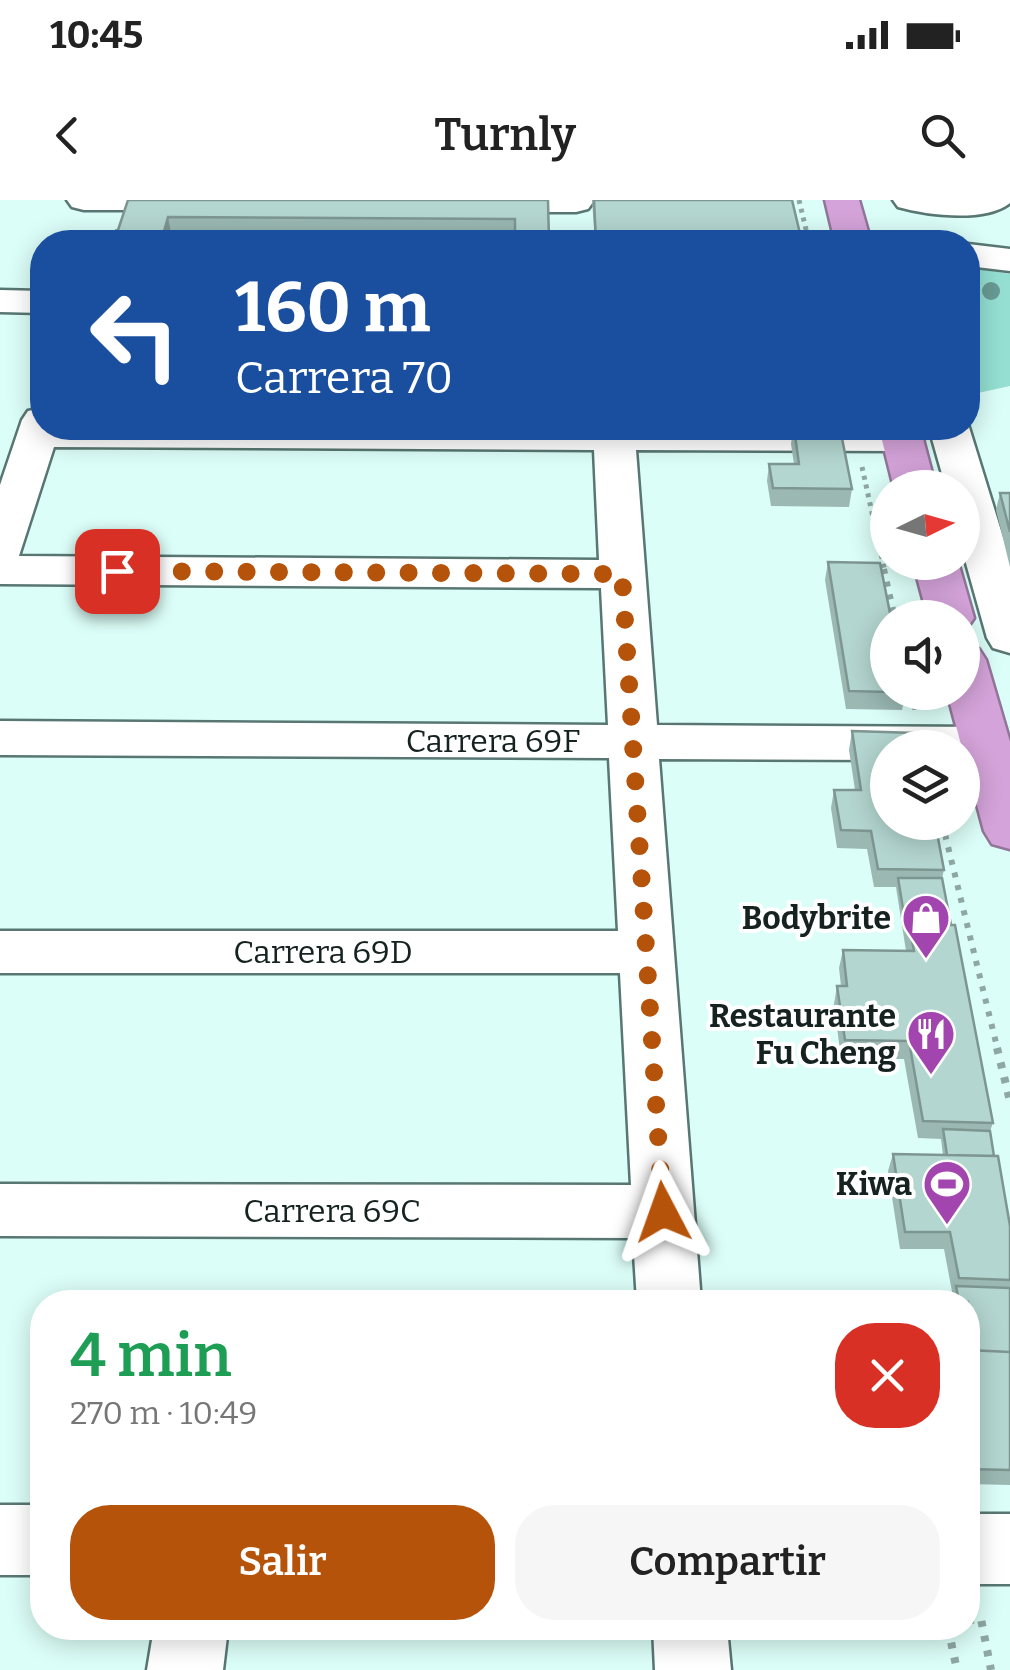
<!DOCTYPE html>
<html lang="es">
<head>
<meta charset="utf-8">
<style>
	:root { --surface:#fff; --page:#f6f6f6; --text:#222; --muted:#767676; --accent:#b45309 }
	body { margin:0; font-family:Bitter,serif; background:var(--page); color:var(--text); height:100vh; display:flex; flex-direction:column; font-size:38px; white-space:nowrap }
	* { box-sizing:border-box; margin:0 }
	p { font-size:32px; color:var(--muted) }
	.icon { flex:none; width:55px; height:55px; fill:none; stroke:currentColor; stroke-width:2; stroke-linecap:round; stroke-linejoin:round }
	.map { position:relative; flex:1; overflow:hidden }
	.details { position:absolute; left:30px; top:1090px; width:950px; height:350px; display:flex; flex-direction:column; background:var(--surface); border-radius:40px; box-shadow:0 5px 25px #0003 }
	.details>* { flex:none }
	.top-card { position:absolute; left:30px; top:30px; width:950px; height:210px; border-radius:40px; box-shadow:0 5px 25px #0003; background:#1a4fa0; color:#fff; overflow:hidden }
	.needle { width:65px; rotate:85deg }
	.tools { position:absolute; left:870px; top:270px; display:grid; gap:20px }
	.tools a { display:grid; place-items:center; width:110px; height:110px; border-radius:50%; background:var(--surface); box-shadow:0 5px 25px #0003; font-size:50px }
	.pin { position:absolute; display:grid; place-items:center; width:85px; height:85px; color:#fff; margin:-42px; border-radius:20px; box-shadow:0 5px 15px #0006 }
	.me { position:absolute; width:110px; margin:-55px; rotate:356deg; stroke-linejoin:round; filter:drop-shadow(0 0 8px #0008) }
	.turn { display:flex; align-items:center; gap:35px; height:210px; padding:0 40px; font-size:45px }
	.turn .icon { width:130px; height:130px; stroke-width:2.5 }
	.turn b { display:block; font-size:70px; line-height:85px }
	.round { display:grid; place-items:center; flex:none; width:105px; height:105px; border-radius:40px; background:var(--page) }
	.head { display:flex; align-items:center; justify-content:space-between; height:170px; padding:0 40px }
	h1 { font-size:60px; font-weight:600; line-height:75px; color:#1e9e55 }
	.cta { display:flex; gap:20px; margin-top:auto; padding:20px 40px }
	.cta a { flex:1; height:115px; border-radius:40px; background:var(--accent); color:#fff; font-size:40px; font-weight:600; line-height:115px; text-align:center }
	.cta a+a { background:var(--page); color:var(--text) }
	.status { display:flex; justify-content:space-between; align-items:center; height:70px; padding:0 50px; background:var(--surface); direction:ltr }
	.status svg { height:28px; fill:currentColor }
	header { display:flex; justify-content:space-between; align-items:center; height:130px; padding:0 40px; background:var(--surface); font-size:45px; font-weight:600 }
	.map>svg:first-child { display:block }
	.green { fill:#94ded2 }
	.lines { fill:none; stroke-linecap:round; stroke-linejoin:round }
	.minor-casing { stroke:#587772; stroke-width:5 }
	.highway-casing { stroke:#917698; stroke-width:5 }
	.path-far2 { stroke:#8ea7a3; stroke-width:5; stroke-dasharray:4 5; stroke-linecap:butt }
	.path-far1 { stroke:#8ea7a3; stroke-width:6; stroke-dasharray:5 8; stroke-linecap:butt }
	.path { stroke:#8ea7a3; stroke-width:8; stroke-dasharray:6 9; stroke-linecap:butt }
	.minor { fill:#fff; fill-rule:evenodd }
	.highway { fill:#d4a3d9; fill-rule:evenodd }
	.tree { fill:#699a94 }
	.wall { fill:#9bb8b3 }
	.shaded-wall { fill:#7e9692 }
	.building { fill:#b4d6d0; stroke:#7e9692; stroke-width:2.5 }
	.route { stroke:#b45309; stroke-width:18; stroke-dasharray:0 32.4 }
	.labels { text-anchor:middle; stroke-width:8; stroke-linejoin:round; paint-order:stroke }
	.street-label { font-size:32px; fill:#152220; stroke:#fff }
	.poi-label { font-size:32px; font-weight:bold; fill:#152220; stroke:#fff; text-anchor:end }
</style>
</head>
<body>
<div class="status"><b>10:45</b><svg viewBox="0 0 49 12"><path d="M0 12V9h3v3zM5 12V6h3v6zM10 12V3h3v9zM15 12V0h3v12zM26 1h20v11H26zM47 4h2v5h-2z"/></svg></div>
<header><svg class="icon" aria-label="back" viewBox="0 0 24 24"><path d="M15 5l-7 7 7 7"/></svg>Turnly<svg class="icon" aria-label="search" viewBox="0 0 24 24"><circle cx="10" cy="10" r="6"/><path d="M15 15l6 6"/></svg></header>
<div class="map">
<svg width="1010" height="1470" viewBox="0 0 1010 1470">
	<rect width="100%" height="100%" fill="#dcfef8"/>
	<path class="green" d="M968,67L1010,74V186L978,193L968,210Z"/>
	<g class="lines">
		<g class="minor-casing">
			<path id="minor" d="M67,0H220L215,7L203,10H84L72,7Z
				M458,0H592L593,2L588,9L576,12H474L462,9Z
				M893,0H1010V3C985,23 927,15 898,7Z
				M968,44L1010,49V71L968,66Z
				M0,90L42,91V113L0,112Z
				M42,208V228L918,230L924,239L918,248L903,251L636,250L657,525L986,527L1004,532L1010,543L1004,556L962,561V548H888V560L659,559L701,1102H637L633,1038L0,1036V984L631,985L620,773H0V731H618L609,558L0,555V521L608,525L601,388L0,384V285L22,220L28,211ZM54,247L594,250L599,360L19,356Z
				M968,224L1010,360V453L993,448L987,438L962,349V288H946L929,228H968Z
				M0,1305H42V1375H0Z
				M968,1314H1010V1384H968Z
				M154,1428H228L223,1470H147Z
				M653,1428H727L731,1470H655Z"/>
		</g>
		<g class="highway-casing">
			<path id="highway" d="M825,0H859L871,42H835Z
				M879,228H920L936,288H894Z
				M913,362H958L974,418L967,428L962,429V418H928Z
				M962,445L979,449L986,460L1010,542V649L992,644L984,631L947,492H962Z"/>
		</g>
		<path class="path-far2" d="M799,0L809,42
			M114,42L119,25
			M862,267L885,372"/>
		<path class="path-far1" d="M884,369L895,418
			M912,492L916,512
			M942,622L998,851"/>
		<path class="path" d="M997,848L1010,901
			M968,1420L981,1419L991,1470
			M948,1428L957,1470"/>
		<use href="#minor" class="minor"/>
		<use href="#highway" class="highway"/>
	</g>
	<circle class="tree" cx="991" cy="91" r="9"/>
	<path class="wall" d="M128,0H548L515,40V35L171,33Z
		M592,0H792L802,42H595Z
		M662,228H840L852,289L849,307L771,306L767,281L769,264H794L791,244L793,228Z
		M1000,293H1010V367L996,310Z
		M828,362L888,418V492H906L902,510L846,509L825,380Z
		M852,531L944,670L942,678L993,923L990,931L994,956L1010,1026V1285L968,1284V1102H954L944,1049H900L888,971L893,954L943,955L941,939L918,938L904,859L841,858L834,804L837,786H841L839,768L843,750L906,751L896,687H874L867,649L837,648L831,608L834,590H855L849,550Z"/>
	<path class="shaded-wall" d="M168,17L171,33L168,42H161Z"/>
	<path class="building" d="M128,0H548L549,42H196L197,38L515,40V19L168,17L161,42H164H114Z
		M594,0H792L802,42H596Z
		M794,228H840L852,289L773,288L769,264H799Z
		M1000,293H1010V332Z
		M828,362L880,363L891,418H888V492L849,491Z
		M852,531L916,533L919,548H888V622H935L944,670L878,669L871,631L841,630L834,590H861Z
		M898,678H942L951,725H909L907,733Z
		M909,725H955L993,923L923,921L909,841L845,840L837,786H847L843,750L914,751Z
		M943,929L990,931L994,956L947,955Z
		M893,954L998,956L1010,1026V1080L959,1078L950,1032H905Z
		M956,1086L1010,1088V1152L968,1150V1102H959Z
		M968,1150L1010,1152V1270L968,1269Z"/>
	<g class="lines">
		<path class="route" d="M117,371L622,374L663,1012"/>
	</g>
	<defs>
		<g id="shop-pin" transform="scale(2.5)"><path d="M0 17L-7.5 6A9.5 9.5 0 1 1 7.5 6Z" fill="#a345ae" stroke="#fff"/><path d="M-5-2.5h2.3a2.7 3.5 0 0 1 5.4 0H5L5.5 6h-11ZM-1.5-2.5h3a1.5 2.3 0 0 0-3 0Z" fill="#fff"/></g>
		<g id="restaurant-pin" transform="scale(2.5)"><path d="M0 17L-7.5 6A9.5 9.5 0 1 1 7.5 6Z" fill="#a345ae" stroke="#fff"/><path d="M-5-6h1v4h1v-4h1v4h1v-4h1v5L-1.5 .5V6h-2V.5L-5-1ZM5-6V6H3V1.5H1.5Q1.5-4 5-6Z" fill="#fff"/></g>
		<g id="stadium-pin" transform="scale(2.5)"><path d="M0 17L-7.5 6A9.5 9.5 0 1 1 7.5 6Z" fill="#a345ae" stroke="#fff"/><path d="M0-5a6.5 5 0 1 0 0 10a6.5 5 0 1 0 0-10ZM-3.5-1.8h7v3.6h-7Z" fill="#fff"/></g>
	</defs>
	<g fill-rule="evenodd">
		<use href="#shop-pin" x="926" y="718"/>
		<use href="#restaurant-pin" x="931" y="834"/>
		<use href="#stadium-pin" x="947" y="984"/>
	</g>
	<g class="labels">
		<g class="street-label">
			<text x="493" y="552">Carrera 69F</text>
			<text x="323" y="763">Carrera 69D</text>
			<text x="332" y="1022">Carrera 69C</text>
		</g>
		<g class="poi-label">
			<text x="891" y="729">Bodybrite</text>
			<text x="896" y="827">Restaurante<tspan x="896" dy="37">Fu Cheng</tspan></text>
			<text x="912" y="995">Kiwa</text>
		</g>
	</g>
</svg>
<div class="tools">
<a><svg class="needle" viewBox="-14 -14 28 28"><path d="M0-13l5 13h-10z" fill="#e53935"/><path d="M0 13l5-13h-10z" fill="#767676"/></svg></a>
<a><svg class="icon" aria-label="sound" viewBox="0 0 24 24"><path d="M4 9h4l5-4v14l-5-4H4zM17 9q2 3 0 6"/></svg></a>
<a><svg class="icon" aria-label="layers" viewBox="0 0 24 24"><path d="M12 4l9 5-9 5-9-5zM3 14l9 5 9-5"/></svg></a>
</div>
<div class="pin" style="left:117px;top:371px;background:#d93025"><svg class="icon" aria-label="arrive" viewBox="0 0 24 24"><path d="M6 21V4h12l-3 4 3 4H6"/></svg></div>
<svg class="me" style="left:663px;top:1012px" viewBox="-20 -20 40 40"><path d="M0-17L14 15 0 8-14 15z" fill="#b45309" stroke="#fff" stroke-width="4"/></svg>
<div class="top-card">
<div class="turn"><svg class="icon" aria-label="left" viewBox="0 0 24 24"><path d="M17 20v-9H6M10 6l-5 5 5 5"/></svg><div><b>160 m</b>Carrera 70</div></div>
</div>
<section class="details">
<div class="head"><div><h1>4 min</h1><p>270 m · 10:49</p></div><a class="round" style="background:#d93025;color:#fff"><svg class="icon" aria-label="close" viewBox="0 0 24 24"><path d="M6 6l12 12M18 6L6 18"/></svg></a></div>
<div class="cta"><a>Salir</a><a>Compartir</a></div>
</section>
</div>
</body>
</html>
